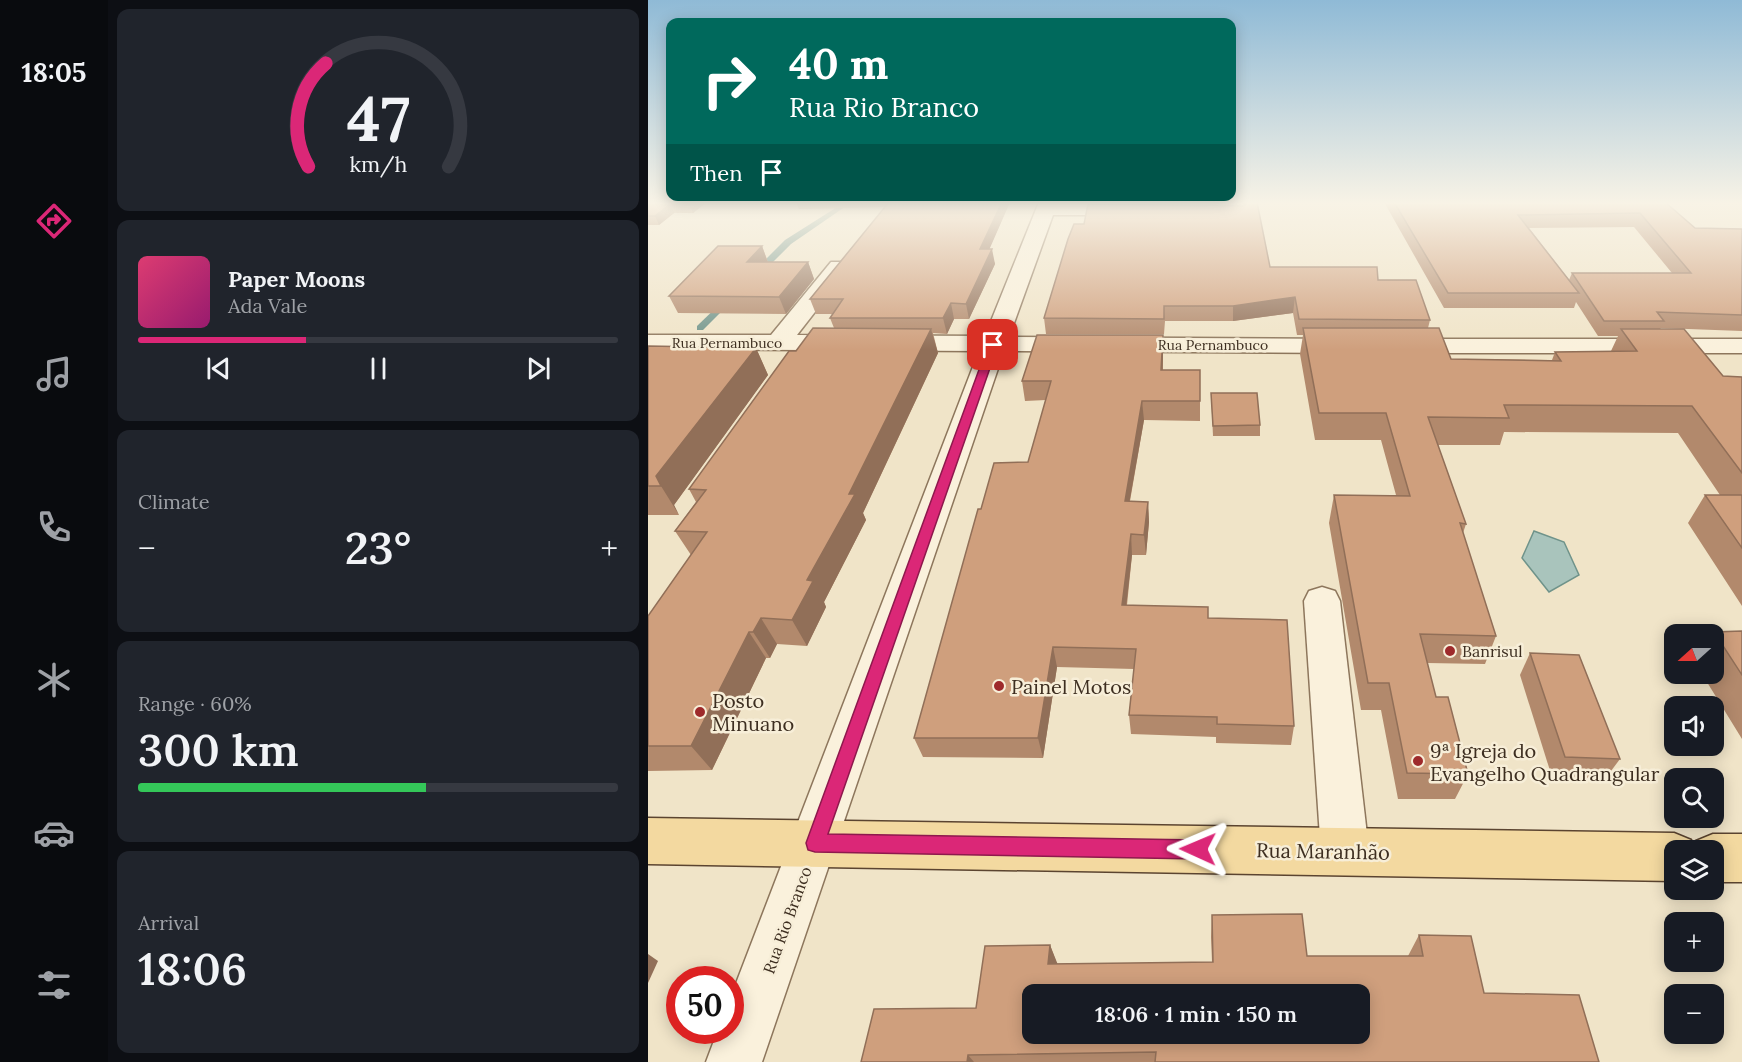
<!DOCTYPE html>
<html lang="en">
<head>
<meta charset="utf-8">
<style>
	body { margin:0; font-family:Lora,serif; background:#20242c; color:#f1f3f6; height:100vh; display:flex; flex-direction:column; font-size:22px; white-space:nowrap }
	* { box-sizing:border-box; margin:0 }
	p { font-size:20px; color:#9ea1a6 }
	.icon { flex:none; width:33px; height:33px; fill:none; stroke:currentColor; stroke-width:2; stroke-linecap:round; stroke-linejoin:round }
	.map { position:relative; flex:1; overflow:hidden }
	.details { display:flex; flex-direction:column; gap:9px; padding:9px; background:#0d0f14; width:540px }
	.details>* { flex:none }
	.guide { position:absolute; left:18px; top:18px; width:570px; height:183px; border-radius:12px; box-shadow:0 3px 15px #0003; background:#00695c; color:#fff; overflow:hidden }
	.needle { width:39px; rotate:249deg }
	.controls { position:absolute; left:1016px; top:624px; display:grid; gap:12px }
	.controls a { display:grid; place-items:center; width:60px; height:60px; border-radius:12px; background:#171b24; box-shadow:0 3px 15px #0003; font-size:30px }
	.speed { position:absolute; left:18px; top:966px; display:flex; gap:12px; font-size:30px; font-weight:700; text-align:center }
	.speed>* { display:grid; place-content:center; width:78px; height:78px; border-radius:50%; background:#171b24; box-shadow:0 3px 15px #0003; line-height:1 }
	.speed .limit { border:9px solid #d22; background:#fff; color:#111 }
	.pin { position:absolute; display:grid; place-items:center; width:51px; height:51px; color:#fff; margin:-26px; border-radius:12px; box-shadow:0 3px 9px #0006 }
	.me { position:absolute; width:66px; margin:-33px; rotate:271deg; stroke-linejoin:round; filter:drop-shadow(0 0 4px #0008) }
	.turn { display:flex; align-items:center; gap:21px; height:126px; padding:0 24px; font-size:27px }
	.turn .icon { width:78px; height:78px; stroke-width:2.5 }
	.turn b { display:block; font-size:42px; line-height:51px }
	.then { display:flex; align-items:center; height:57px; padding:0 24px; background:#0003; gap:12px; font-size:22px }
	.big { font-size:45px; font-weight:600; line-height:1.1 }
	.details .tile { flex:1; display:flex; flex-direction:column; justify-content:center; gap:9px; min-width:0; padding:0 21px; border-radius:12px; background:#20242c }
	.details .dial { align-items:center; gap:0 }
	.dial svg { height:156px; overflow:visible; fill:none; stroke:#363941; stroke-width:7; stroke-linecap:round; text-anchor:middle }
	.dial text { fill:#f1f3f6; stroke:none }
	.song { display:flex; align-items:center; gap:18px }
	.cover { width:72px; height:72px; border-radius:9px; background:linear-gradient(135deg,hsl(340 70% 55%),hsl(320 70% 35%)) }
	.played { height:6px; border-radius:3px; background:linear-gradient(90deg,#db2777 35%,#363941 35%) }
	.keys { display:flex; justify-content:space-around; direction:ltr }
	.heat { display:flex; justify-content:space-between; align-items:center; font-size:33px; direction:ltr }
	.charge { height:9px; border-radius:4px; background:linear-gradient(90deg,#34c759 60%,#363941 0) }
	.trip { position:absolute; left:374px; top:984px; width:348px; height:60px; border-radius:12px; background:#171b24; box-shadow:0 3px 15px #0003; font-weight:600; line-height:60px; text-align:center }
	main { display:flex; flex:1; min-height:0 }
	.menu { display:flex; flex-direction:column; width:108px; justify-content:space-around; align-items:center; background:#090b0e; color:#9ea1a6 }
	.menu .icon { width:42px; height:42px }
	.menu .on { color:#db2777 }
	.menu b { font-size:27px; color:#f1f3f6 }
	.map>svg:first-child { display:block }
	.water { fill:#a9c4bc; stroke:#6f938a; stroke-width:1.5 }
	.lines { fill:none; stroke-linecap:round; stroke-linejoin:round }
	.stream { fill:#6f938a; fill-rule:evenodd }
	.minor-casing { stroke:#8d765c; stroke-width:3 }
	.major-casing { stroke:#5b4430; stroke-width:3 }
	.minor { fill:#faf1dc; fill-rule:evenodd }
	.major { fill:#f3d9a0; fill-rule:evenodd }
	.wall { fill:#b2896c; fill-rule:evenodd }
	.shaded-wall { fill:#916f58 }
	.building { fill:#cf9f7d; stroke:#916f58; stroke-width:1.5; fill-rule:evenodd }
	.route { fill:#db2777; stroke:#8e194d; stroke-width:1.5 }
	.poi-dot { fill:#9e2a2b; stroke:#f7eed8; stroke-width:2 }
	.labels { text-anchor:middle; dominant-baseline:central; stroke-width:5; stroke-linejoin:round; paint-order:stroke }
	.far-street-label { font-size:14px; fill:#3d2e20; stroke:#f7eed8 }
	.poi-label { font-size:16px; fill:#3d2e20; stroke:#f7eed8; text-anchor:start }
	.street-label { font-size:16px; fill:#3d2e20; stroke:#f7eed8 }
	.near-poi-label { font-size:20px; fill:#3d2e20; stroke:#f7eed8; text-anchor:start }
	.near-street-label { font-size:20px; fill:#3d2e20; stroke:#f7eed8 }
</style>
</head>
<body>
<main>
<nav class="menu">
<b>18:05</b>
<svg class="icon on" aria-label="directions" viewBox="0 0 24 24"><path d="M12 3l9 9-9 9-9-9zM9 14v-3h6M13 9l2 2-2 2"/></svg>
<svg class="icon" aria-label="music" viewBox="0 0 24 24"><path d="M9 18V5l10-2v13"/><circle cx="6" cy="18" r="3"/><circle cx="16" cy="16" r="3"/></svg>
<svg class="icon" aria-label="phone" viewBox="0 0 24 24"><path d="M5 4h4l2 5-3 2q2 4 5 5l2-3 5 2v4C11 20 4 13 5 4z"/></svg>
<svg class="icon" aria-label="climate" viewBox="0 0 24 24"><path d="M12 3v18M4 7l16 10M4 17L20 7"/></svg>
<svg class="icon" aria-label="car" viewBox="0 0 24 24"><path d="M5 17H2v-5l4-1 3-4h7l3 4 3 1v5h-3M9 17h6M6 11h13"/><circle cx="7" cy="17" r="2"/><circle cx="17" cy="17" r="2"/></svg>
<svg class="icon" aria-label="filters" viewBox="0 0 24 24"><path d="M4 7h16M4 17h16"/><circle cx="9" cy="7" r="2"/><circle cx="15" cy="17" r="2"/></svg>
</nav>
<section class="details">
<div class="tile dial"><svg viewBox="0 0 100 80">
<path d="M14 69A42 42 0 1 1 86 69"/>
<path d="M14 69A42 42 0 0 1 23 16" stroke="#db2777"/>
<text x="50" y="56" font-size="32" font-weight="700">47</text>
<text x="50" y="72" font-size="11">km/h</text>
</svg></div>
<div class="tile">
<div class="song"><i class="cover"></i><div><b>Paper Moons</b><p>Ada Vale</p></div></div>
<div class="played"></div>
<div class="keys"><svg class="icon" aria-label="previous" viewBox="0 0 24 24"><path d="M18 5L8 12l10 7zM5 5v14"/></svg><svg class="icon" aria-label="pause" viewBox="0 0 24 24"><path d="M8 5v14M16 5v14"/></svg><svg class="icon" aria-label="next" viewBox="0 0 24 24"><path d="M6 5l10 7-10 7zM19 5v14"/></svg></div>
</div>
<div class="tile"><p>Climate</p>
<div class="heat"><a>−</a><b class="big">23°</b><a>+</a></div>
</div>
<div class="tile"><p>Range · 60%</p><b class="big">300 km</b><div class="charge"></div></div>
<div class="tile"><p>Arrival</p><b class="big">18:06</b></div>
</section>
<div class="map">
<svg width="1094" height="1062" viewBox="0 0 1094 1062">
	<rect width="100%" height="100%" fill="#f0e4c8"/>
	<polygon class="water" points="886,531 916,542 931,575 901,592 874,558"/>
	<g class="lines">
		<g class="stream">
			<polygon points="197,202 204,202 143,244 113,274 107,274 107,270 137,240"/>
			<polygon points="75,301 82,303 55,330 49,330 49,326"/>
		</g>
		<g class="minor-casing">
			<g id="minor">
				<polygon points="391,202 484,203 493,209 484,215 405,215 361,337 699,339 708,341 711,346 708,351 699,353 356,351 114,1062 58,1062 70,1030 82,1030 82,999 331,351 0,349 0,335 123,335 183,262 199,262 202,267 149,335 337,336"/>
				<polygon points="754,339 1094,339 1094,353 754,353 745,351 742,346 745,341"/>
				<polygon points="674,587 687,591 692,601 721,852 714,869 697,875 680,869 673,852 656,601 661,591"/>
			</g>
		</g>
		<g class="major-casing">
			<polygon id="major" points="0,818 1026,833 1043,840 1046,847 1048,841 1065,834 1094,834 1094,882 1065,882 1065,850 1026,850 1026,881 0,864"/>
		</g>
		<use href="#minor" class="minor"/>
		<use href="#major" class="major"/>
	</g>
	<g class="wall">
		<polygon points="0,202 59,202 45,213 26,213 11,225 0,225"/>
		<polygon points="148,202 362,202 341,249 347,264 321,319 306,319 299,334 285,333 290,353 215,513 218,520 176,602 178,607 159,646 129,644 122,658 118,658 64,770 0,771 0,616 43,555 27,531 48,502 41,489 148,351 186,328 182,318 184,314 168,314 162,299 237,207 151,209"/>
		<path d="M528,202H609L622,267L730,280L782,320L780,328L803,359L904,360L907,352L963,351L970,336H950L928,302L926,308H796L736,202H1017L1047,228L1094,229V331L1013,328L1012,329L1075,376L1094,377V606L1040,523L1057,495H1072L1030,433L856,432L852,445H790L818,524L815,533L848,636L837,664L779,663L788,697L820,774L807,799H750L733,710H713L681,523L686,495H748L733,440H667L652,354L655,335H649L645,313L585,321H517L516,334H398L396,318L596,205L594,203ZM986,227L1024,273H924L921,280L881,228Z"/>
		<polygon points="114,246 120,262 160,262 166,279 138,314 30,313 21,296"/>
		<polygon points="0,346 108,348 120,375 26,505 31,515 0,515"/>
		<polygon points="515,354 515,370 552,370 552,421 496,420 482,501 500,502 501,522 498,555 484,555 479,605 560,618 646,726 643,745 568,743 568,737 483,734 481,715 486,669 409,667 395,758 275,757 266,738 333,509 380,462 398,400 377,401 374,381"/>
		<polygon points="563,393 612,425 612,436 565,436"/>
		<polygon points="1094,631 1094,739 1054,674 1065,674 1065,634 1064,634 1066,632"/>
		<polygon points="882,653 972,759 957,779 904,777 872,675"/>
		<polygon points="564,915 659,956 760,956 771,935 836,993 951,1062 213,1062 328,1008 402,945 409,964 564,962 563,937"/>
	</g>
	<g class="shaded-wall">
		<polygon points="44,202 59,202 45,213 41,204"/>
		<polygon points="354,202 362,202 335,264 332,249"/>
		<polygon points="22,204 26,213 11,225 7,216"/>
		<polygon points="114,246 120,263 99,262"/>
		<polygon points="344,249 347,264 321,319 318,304"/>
		<polygon points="160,262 166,279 138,314 131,297"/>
		<polygon points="647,297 645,313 585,321 585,306"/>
		<polygon points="303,303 306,319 299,334 295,318"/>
		<polygon points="283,329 290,353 215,513 218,520 176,602 178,607 159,646 144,620 159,580 201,494"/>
		<polygon points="515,335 515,354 514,389 513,370"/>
		<polygon points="108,348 120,375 26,505 31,515 13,486 8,476"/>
		<polygon points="494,401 496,420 478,521 477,501"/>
		<polygon points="500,502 501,522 498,555 496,535"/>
		<polygon points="483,534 484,555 476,625 474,605"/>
		<polygon points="113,618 129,644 122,658 105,632"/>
		<polygon points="101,632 118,658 64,770 43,746"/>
		<polygon points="405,647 409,667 395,758 390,738"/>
		<polygon points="402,945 410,965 400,964"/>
		<polygon points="0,954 10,961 0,983"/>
		<polygon points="320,1055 326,1062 319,1062"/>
	</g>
	<g class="building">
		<polygon points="0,202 44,202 41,204 22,204 7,216 0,216"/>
		<polygon points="241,202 354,202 332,249 344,249 318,304 303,303 295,318 182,318 195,299 162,299"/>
		<polygon points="600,202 609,202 622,267 729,267 730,280 768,280 782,320 651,319 647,297 585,306 516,306 516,319 396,318 420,239 426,224 436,224 440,204 595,206"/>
		<polygon points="746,202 1017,202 1047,228 1094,229 1094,315 1009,312 1016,321 956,321 924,273 1043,273 992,213 870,215 931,293 800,293"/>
		<polygon points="70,246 114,246 99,262 160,262 131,297 21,296"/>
		<polygon points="165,328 283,329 201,494 207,494 159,580 165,581 144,620 113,618 105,632 101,632 43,746 0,746 0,616 59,532 27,531 58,490 41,489 141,351 148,351"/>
		<polygon points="655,328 791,328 803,359 913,361 907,352 989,351 973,329 1036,329 1075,376 1094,377 1094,473 1044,406 856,405 861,418 780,417 818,524 812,523 848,636 772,634 788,697 800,697 820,774 759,773 741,683 720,683 686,495 762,496 738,413 671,413"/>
		<polygon points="389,335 515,335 513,370 552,370 552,401 494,401 477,501 500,502 496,535 483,534 474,605 560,607 560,618 639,620 646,726 569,724 569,717 481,715 488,649 405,647 390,738 266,738 330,509 333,509 346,463 380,462 403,381 374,381"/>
		<polygon points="0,346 108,348 8,476 13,486 0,486"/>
		<polygon points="563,393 609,393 612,425 565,426"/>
		<polygon points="1057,495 1094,495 1094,548"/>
		<polygon points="1094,631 1094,675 1066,632"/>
		<polygon points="882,653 931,655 972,759 917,757"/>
		<path d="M654,914L659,956H775L771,935L823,936L836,993L931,995L951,1062H507L508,1052L320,1055L319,1062H213L226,1009L328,1008L337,946L402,945L400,964L565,962L564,915ZM384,994H711V1034H384Z"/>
	</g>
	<linearGradient id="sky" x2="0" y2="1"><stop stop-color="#8fbad6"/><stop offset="0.58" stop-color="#f8f3e6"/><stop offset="1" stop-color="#f8f3e6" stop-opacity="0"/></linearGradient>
	<rect width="1094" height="350" fill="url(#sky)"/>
	<polygon class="route" points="345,342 350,345 180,834 550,840 557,843 560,849 557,856 550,859 167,852 160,850 158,843 340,345"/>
	<g class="poi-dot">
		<circle cx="802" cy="651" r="6"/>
		<circle cx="351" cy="686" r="6"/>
		<circle cx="52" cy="712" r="6"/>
		<circle cx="770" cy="761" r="6"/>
	</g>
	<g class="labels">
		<g class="far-street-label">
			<text x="79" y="343">Rua Pernambuco</text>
			<text x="565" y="345">Rua Pernambuco</text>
		</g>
		<g class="poi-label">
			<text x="814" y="651">Banrisul</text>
		</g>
		<g class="street-label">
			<text transform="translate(139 920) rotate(-70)">Rua Rio Branco</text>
		</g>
		<g class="near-poi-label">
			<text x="363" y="686">Painel Motos</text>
			<text x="64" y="700">Posto<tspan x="64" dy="23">Minuano</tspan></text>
			<text x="782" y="750">9ª Igreja do<tspan x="782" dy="23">Evangelho Quadrangular</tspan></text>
		</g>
		<g class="near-street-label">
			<text transform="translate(675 851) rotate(1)">Rua Maranhão</text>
		</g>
	</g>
</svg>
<div class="controls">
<a><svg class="needle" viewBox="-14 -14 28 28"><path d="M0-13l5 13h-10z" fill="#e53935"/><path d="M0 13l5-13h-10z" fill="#9ea1a6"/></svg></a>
<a><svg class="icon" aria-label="sound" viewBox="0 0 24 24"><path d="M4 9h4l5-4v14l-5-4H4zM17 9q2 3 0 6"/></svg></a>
<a><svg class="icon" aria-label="search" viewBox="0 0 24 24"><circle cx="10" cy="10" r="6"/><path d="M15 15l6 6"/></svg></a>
<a><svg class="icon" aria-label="layers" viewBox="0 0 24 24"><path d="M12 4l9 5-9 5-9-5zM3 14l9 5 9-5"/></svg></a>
<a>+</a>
<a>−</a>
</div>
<div class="speed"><div class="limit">50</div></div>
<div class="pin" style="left:345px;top:345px;background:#d93025"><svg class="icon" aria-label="arrive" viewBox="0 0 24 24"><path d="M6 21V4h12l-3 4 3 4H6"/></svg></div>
<svg class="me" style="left:550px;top:849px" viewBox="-20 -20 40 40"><path d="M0-17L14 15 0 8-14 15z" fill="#db2777" stroke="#fff" stroke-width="4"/></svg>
<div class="trip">18:06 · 1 min · 150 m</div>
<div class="guide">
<div class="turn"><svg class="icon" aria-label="right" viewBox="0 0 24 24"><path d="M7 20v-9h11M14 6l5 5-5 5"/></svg><div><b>40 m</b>Rua Rio Branco</div></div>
<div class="then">Then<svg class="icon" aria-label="arrive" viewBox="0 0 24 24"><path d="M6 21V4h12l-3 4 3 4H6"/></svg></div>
</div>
</div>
</main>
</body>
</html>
